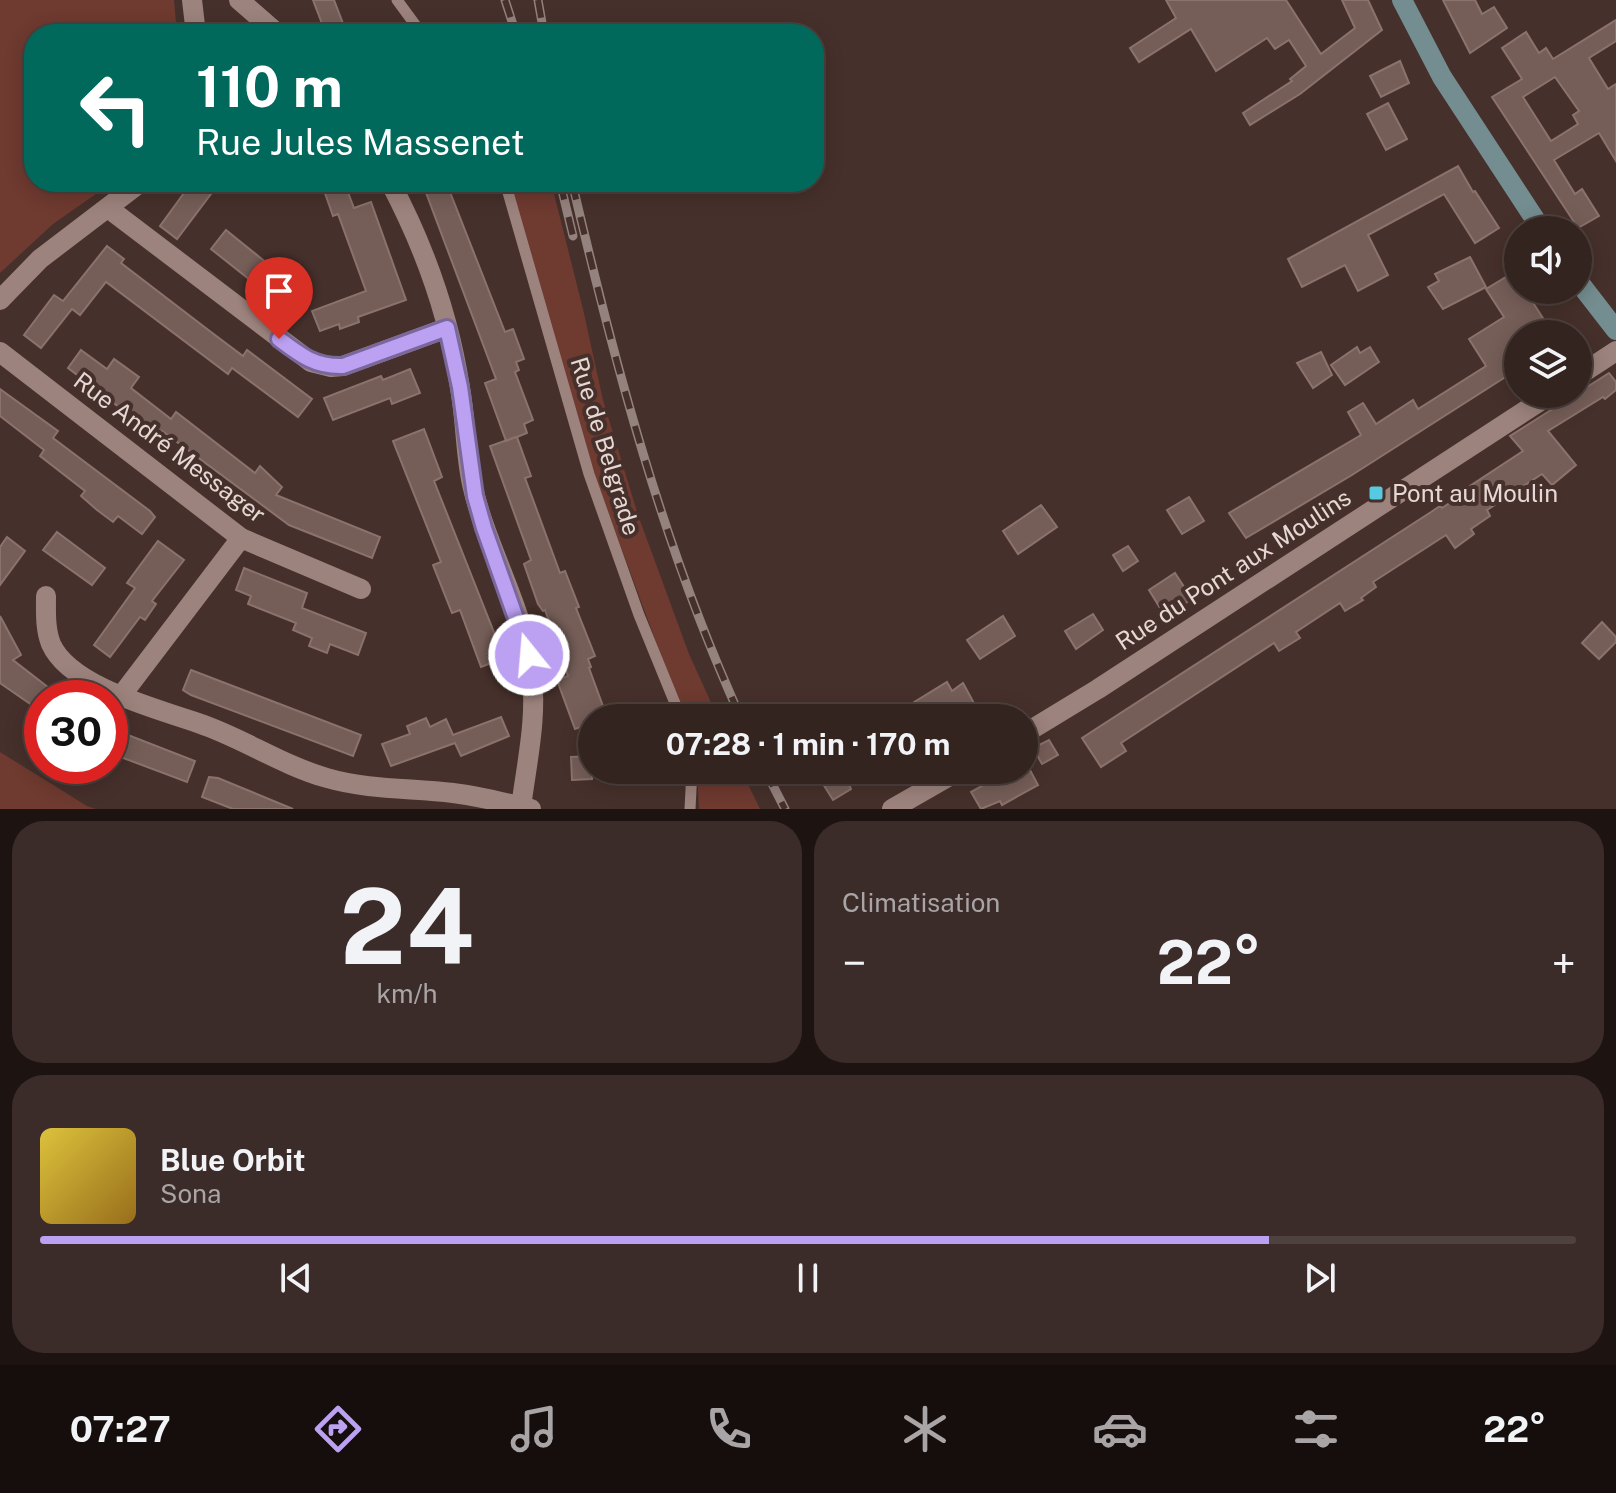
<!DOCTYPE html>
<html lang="fr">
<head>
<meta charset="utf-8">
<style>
	body { margin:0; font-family:"Public Sans",sans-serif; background:#3c2c29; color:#f1f3f6; height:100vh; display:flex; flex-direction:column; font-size:30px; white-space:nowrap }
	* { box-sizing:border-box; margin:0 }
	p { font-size:26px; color:#a9a4a5 }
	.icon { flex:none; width:44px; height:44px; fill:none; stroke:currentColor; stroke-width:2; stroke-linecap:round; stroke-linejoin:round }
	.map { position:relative; height:809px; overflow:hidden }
	.sheet { display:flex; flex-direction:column; gap:12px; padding:12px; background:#1d1412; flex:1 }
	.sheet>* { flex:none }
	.banner { position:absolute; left:24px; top:24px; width:800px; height:168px; border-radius:32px; box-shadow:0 4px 20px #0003,0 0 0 2px #4e413e; background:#00695c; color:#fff; overflow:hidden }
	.controls { position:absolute; left:1504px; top:216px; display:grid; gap:16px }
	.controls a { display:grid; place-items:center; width:88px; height:88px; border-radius:50%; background:#342420; box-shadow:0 4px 20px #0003,0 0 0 2px #4e413e; font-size:40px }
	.speed { position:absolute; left:24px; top:680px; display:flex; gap:16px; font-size:40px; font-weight:700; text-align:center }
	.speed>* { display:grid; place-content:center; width:104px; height:104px; border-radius:50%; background:#342420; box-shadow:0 4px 20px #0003,0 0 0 2px #4e413e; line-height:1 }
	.speed .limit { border:12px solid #d22; background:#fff; color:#111 }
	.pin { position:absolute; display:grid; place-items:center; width:68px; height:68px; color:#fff; margin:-82px -34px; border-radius:50% 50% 50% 0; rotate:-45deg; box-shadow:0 0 8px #0007 }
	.pin .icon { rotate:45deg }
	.me { position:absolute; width:88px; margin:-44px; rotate:343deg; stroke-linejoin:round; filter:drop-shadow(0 0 6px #0008) }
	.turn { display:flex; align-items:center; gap:28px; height:168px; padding:0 40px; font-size:36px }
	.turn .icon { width:104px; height:104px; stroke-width:2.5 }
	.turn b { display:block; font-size:56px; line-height:68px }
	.big { font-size:60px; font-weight:700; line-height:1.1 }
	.sheet .card { flex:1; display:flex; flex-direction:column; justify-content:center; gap:12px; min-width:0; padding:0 28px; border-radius:32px; background:#3c2c29 }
	.sheet .dial { align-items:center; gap:0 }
	.dial b { font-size:104px; line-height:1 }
	.song { display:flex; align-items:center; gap:24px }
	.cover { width:96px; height:96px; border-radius:12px; background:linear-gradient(135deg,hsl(50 70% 55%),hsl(40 70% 35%)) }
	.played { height:8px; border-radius:4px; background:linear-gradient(90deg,#bca0f2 80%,#4e413e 80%) }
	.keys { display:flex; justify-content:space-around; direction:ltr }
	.heat { display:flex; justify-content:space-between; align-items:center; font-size:44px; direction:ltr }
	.sheet .tiles { flex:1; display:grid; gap:12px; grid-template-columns:1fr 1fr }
	.card:last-child { grid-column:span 2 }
	.trip { position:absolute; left:578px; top:704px; width:460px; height:80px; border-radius:40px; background:#342420; box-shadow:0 4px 20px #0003,0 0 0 2px #4e413e; font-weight:700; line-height:80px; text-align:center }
	.tabs { display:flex; height:128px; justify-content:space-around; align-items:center; background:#150e0d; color:#a9a4a5 }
	.tabs .icon { width:56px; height:56px }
	.tabs .on { color:#bca0f2 }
	.tabs b { font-size:36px; color:#f1f3f6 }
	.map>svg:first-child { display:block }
	.green { fill:#6f3a30 }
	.building { fill:#765e58; stroke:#8b726c; stroke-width:2; fill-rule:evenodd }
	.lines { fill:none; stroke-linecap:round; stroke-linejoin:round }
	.service { stroke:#9d837d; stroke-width:11 }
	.minor { stroke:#9d837d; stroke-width:20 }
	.secondary { stroke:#748d90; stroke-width:20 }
	.rail-casing { stroke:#94827e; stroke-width:9 }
	.rail { stroke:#46302b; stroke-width:6; stroke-dasharray:18; stroke-linecap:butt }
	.route-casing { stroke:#7a689d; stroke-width:20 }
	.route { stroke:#bca0f2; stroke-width:14 }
	.poi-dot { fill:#55cae0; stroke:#46302b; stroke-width:3 }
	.labels { text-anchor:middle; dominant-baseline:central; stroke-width:8; stroke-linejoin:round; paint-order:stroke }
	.street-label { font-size:24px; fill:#e6d8d5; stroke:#46302b }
	.poi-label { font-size:24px; fill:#e6d8d5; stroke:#46302b; text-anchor:start }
</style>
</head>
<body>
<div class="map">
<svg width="1616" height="809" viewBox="0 0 1616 809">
	<rect width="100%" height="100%" fill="#46302b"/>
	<g class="green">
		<polygon points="0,0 174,0 177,34 34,34 34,182 113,182 53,224 0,273"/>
		<polygon points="509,182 551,182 583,309 603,400 638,515 689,654 718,718 684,718 596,479"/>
		<polygon points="0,752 87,806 96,809 0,809"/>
		<polygon points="697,770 741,770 760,809 699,809"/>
	</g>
	<g class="building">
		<polygon points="313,0 334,0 347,34 326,34"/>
		<polygon points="1166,0 1286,0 1321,54 1355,28 1342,0 1368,0 1382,30 1300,94 1250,125 1243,113 1292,81 1290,79 1306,66 1289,40 1275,49 1267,38 1216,71 1191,29 1139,62 1130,48 1176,18"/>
		<polygon points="1443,0 1475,0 1482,14 1494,7 1507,28 1470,53"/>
		<path d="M1616,20V41L1589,58L1608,89L1616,84V161L1599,133L1554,160L1575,194L1582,189L1599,216L1578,228L1492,97L1522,79L1502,48L1526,32L1539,53L1546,48L1553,59ZM1555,77L1579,111L1573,115L1578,124L1551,141L1523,97Z"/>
		<polygon points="1400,61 1409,83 1381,97 1370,76"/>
		<polygon points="1388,103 1407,139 1386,150 1367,114"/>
		<polygon points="1458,166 1473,192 1475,191 1499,228 1475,243 1444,194 1368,235 1388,275 1358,291 1345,265 1302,287 1288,259"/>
		<polygon points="192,182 220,182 177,239 160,226"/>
		<polygon points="321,182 344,182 354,208 371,202 406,300 358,317 359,322 340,329 339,324 320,331 312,311 366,291 338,214 333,216"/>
		<polygon points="422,182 446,182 505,332 513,329 524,359 516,362 519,370 515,372 533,420 524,424 527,433 517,437 531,476 525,478 560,573 565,571 579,607 576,608 595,656 588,659 591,667 589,668 607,717 592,718 592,723 575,729 557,680 568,676 545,610 543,611 538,604 524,564 531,560 490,446 516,437 506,441 485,383 496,379"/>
		<polygon points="226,230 294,285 294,291 285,303 279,303 211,249"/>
		<polygon points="107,246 124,259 121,263 211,332 243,356 247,350 312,399 298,417 232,368 228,374 106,282 80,315 72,309 41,348 24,335 54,295 63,301"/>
		<polygon points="1470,257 1486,287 1443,309 1428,287 1439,281 1435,274"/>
		<polygon points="1514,272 1518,278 1518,290 1525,290 1553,334 1518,334 1518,369 1352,475 1246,538 1229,513 1361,435 1348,412 1363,403 1376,424 1413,400 1418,409 1486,366 1469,339 1504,317 1486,289"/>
		<polygon points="1357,347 1360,353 1370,347 1379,362 1345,385 1331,365"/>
		<polygon points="81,350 107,369 114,359 139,377 131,388 171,419 176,412 255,473 260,466 282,487 276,495 380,537 372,558 289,525 162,431 158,437 68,368"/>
		<polygon points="1321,352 1332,375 1313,388 1297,363"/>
		<polygon points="410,369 420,393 392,404 390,398 333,420 324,398 381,376 383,380"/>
		<polygon points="1609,373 1616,382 1616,390 1605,399 1603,397 1548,431 1576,465 1552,485 1542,474 1487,510 1490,516 1471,529 1474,534 1455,548 1446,535 1373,582 1376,587 1361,598 1363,600 1345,611 1340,603 1296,632 1300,638 1279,651 1274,643 1121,743 1126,751 1101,767 1082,738 1431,512 1440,506 1442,508 1472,488 1470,486 1523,451 1510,436"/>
		<polygon points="0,389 58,431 53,438 150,511 155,517 142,534 118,516 113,522 97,510 81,496 85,491 40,456 44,450 0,416"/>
		<polygon points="424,429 442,477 434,481 501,650 502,659 481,667 460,610 452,613 433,565 441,562 393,441"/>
		<polygon points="1189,497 1204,521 1182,534 1167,510"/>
		<polygon points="1041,505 1057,527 1018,554 1003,531"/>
		<polygon points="57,532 105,568 92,585 43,550"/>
		<polygon points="7,537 25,551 0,585 0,547"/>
		<polygon points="158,541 184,560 152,601 156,604 145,620 140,617 110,657 94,645 135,588 127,583"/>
		<polygon points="1128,546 1138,561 1123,571 1113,555"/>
		<polygon points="244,568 307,593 302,608 366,633 358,655 330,644 327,653 309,646 312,638 293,630 296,623 248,604 251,596 236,590"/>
		<polygon points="1175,573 1192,599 1165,616 1149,590"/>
		<polygon points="1093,614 1103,630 1076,649 1065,631"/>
		<polygon points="0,616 21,655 13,660 62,698 42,698 42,712 0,683"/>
		<polygon points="1003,616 1015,636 980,659 967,640"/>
		<polygon points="1602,622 1616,637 1616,642 1599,659 1582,643"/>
		<polygon points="191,670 361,735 353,756 191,695 183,690"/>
		<polygon points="947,682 952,691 963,683 982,718 921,718 911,704"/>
		<polygon points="501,717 509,736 461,756 455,743 391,766 382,744 410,734 407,726 426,718 430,727 446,719 453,735"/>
		<polygon points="110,728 195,761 187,782 110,753"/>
		<polygon points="1049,740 1058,755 1042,764 1033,748"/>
		<polygon points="592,756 592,779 572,780 571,757"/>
		<polygon points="828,770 872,770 849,784 851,789 833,800 818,776"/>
		<polygon points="991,770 1030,770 1038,785 1002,805 1000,801 981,809 971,792 982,786 977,778"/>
		<polygon points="209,777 218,778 293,809 233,809 202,797"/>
	</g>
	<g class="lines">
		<g class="service">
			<polyline points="397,0 422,34"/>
			<polyline points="505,182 589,474 639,615 681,718"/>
			<polyline points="690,809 692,770"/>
		</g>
		<g class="minor">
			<polyline points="192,0 196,34"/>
			<polyline points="239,0 278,34"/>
			<path d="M390,182C424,246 449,316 460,388C466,420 465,452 472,484C486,547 522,605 531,668C538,715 527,761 521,807"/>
			<polyline points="108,208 311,362 331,367 343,366 447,328"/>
			<polyline points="0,300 40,259 141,182"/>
			<polyline points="0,352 241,538 361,589"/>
			<polyline points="1578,376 1616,351"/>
			<path d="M46,596C46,612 45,629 51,644C70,687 158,709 198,723C243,738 281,765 327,778C368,790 411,788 453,793C479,796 505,803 531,809"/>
			<polyline points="121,696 241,538"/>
			<polyline points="1024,734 1098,689 1551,394"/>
			<polyline points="892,809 960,770"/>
		</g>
		<g class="secondary">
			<polyline points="1402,0 1442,77 1542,230"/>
			<polyline points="1578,281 1616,330"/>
		</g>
		<g class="rail-casing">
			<g id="rail">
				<polyline points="505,0 516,34"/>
				<polyline points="538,0 544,34"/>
				<polyline points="560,182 573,236"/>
				<path d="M572,182C615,365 663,547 741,718"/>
				<polyline points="765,770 785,809"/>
			</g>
		</g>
		<use href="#rail" class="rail"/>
	</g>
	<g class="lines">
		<g class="route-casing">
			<path id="route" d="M279,339C300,355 315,367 343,366L447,328L460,387L475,496L484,528L529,655"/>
		</g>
		<use href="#route" class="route"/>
	</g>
	<rect class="poi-dot" x="1368" y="485" width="16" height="16" rx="4"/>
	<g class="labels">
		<g class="street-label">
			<text transform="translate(606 446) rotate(73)">Rue de Belgrade</text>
			<text transform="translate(170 447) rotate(37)">Rue André Messager</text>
			<text transform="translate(1233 569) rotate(-33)">Rue du Pont aux Moulins</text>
		</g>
		<g class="poi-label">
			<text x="1392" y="493">Pont au Moulin</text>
		</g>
	</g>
</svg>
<div class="controls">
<a><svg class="icon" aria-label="sound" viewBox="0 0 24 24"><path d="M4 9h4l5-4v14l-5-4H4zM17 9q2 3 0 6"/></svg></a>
<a><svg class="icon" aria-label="layers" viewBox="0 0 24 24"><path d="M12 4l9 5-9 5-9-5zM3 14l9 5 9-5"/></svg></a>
</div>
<div class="speed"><div class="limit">30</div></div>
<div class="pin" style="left:279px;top:339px;background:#d93025"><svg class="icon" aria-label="arrive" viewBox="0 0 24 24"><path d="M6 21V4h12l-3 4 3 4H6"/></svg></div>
<svg class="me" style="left:529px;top:655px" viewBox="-20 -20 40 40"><circle r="17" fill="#bca0f2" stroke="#fff" stroke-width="3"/><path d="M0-11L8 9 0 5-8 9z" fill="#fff"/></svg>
<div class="trip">07:28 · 1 min · 170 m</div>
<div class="banner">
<div class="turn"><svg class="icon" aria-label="left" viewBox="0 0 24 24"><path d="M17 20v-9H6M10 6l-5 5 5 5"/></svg><div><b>110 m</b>Rue Jules Massenet</div></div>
</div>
</div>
<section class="sheet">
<div class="tiles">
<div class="card dial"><b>24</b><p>km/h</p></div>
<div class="card"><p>Climatisation</p>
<div class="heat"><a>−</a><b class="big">22°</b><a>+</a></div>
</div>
<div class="card">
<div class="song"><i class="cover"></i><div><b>Blue Orbit</b><p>Sona</p></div></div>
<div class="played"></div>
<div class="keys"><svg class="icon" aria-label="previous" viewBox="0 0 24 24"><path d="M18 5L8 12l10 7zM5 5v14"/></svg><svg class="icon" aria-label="pause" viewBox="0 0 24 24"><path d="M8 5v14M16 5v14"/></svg><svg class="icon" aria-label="next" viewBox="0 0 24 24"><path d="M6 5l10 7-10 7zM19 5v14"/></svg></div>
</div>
</div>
</section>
<nav class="tabs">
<b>07:27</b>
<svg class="icon on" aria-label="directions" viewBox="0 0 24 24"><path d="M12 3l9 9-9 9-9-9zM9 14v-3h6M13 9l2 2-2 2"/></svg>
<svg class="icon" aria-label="music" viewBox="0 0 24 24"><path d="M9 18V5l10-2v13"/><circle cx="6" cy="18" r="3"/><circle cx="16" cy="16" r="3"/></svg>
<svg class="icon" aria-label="phone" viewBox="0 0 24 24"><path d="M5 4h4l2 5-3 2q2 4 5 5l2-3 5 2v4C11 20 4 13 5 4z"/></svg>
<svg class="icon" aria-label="climate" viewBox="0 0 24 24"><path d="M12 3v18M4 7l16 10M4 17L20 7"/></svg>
<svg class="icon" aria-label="car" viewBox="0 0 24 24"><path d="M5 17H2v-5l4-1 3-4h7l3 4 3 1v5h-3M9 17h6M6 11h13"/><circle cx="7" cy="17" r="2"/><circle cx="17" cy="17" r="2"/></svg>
<svg class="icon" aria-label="filters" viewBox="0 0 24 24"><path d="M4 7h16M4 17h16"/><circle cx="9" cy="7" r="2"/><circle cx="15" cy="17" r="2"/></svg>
<b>22°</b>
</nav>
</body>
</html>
